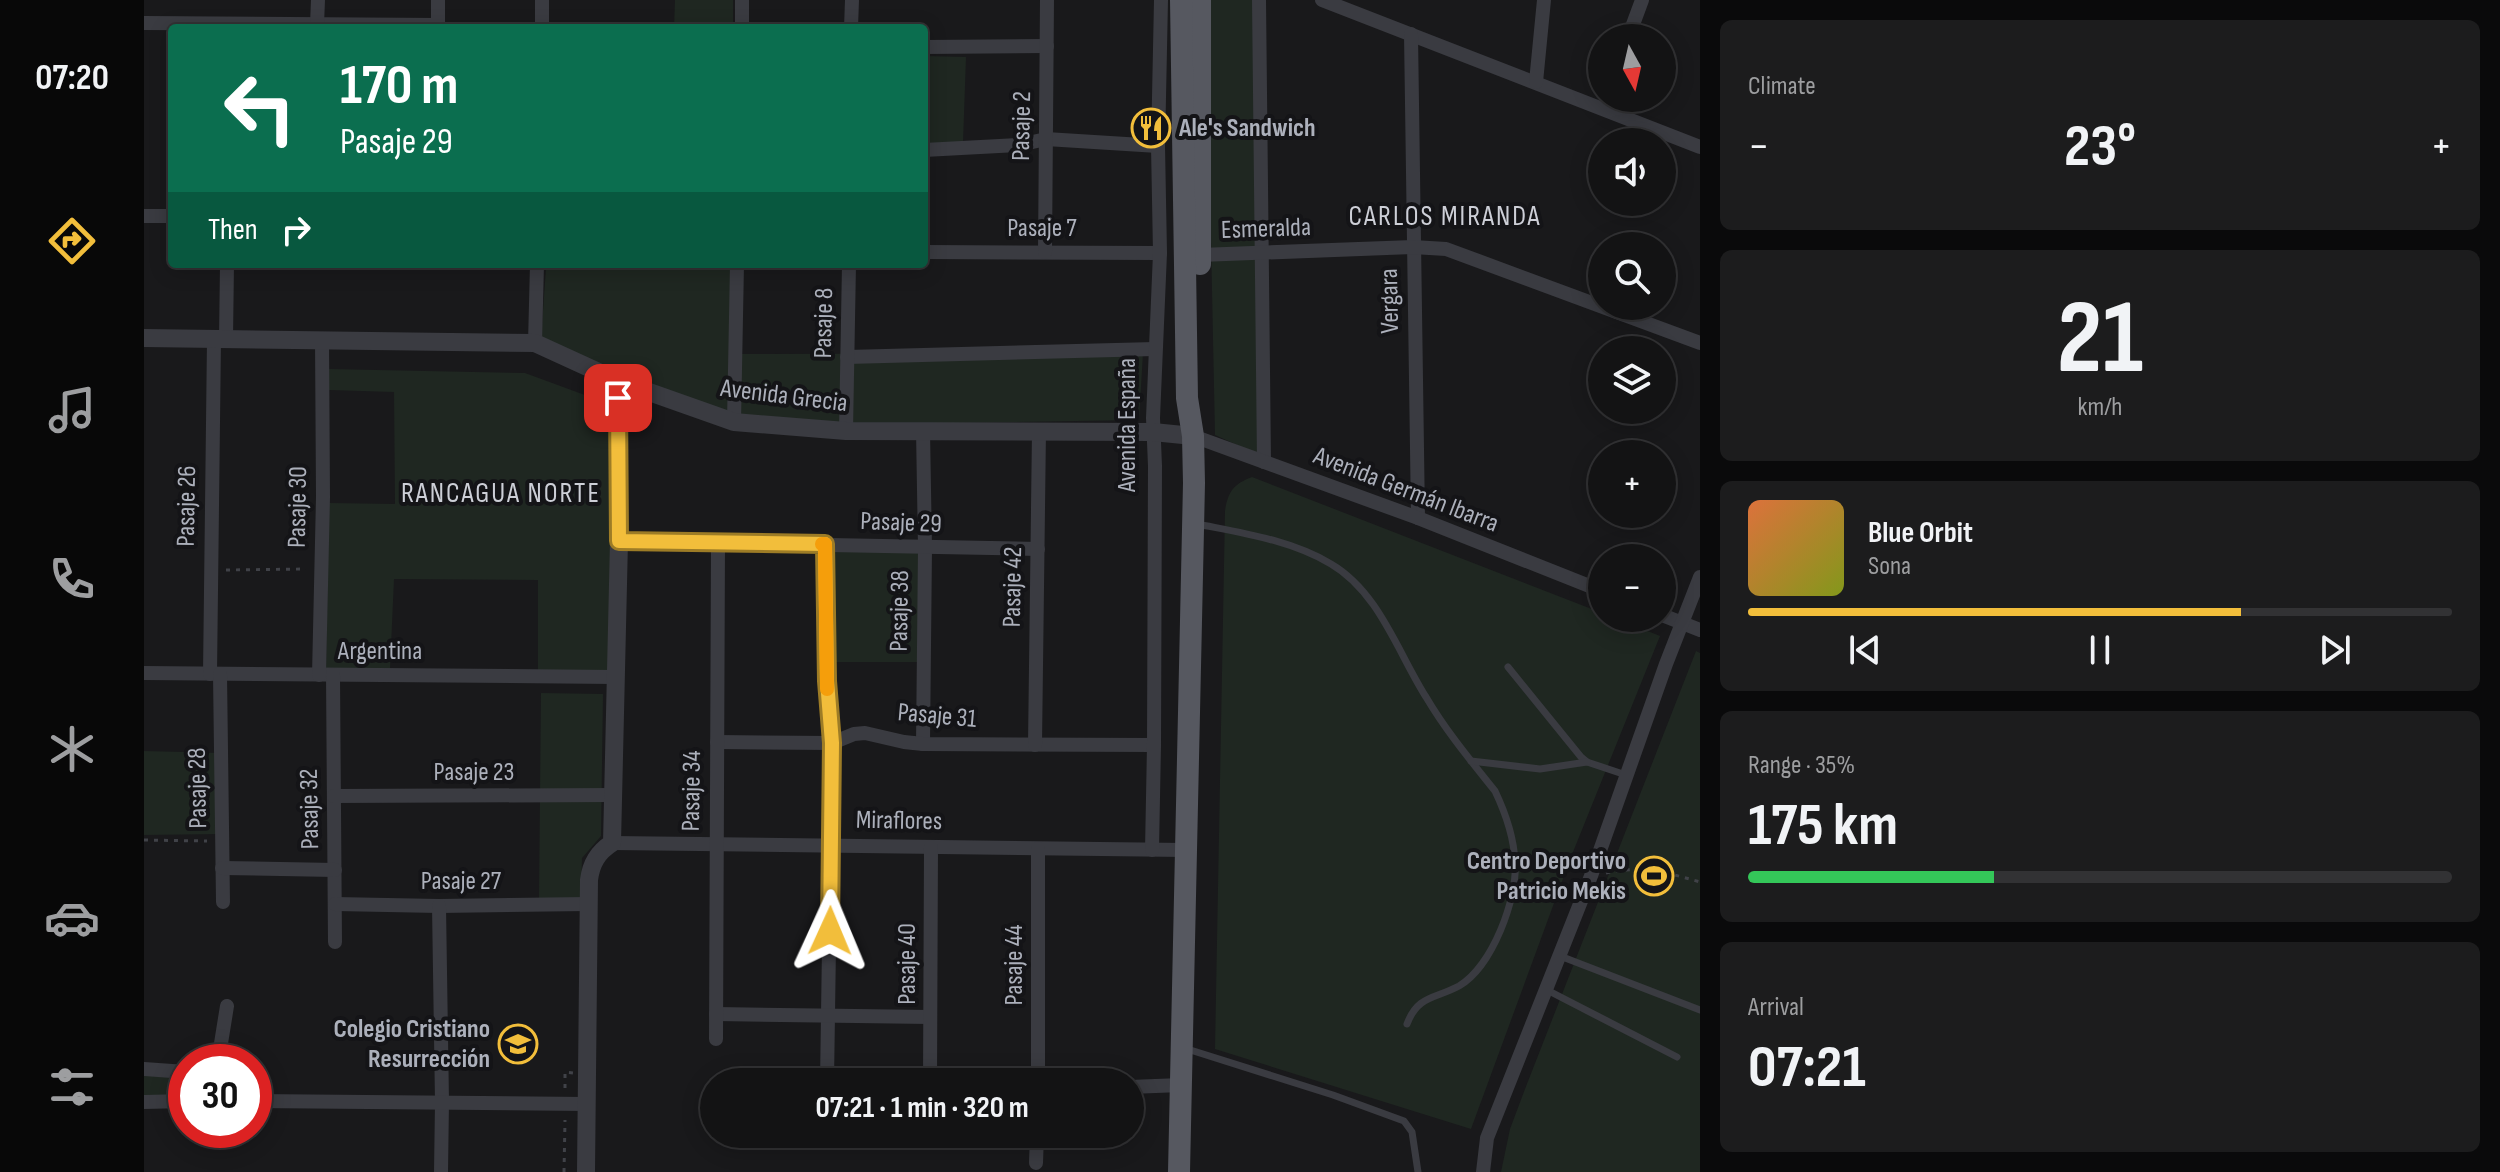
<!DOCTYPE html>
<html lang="en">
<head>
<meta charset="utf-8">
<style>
	body { margin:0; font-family:"Sofia Sans Condensed",sans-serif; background:#1c1c1d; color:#f1f3f6; height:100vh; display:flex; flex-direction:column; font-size:30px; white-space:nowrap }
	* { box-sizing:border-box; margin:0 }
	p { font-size:26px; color:#9d9ea0 }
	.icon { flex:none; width:44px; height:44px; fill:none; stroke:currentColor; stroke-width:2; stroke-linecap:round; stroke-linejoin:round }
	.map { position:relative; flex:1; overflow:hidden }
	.details { display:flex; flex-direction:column; gap:20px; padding:20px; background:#0a0a0b; width:800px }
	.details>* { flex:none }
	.banner { position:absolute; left:24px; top:24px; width:760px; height:244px; border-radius:8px; box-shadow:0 4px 20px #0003,0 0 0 2px #323234; background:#0b6e4f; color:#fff; overflow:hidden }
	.needle { width:52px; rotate:172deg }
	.tools { position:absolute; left:1444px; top:24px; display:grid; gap:16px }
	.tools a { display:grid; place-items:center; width:88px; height:88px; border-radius:50%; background:#131314; box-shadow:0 4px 20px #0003,0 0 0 2px #323234; font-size:40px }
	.speed { position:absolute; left:24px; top:1044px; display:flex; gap:16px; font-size:40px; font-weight:700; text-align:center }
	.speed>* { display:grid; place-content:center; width:104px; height:104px; border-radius:50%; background:#131314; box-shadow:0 4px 20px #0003,0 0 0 2px #323234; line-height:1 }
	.speed .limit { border:12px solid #d22; background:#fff; color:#111 }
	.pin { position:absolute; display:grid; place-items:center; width:68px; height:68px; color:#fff; margin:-34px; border-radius:16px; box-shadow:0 4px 12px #0006 }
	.me { position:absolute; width:88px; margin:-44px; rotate:1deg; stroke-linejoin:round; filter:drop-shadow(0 0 6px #0008) }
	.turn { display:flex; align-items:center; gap:28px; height:168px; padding:0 40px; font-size:36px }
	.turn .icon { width:104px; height:104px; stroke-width:2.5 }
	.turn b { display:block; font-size:56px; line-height:68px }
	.then { display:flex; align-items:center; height:76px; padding:0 40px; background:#0003; gap:16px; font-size:30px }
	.big { font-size:60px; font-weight:700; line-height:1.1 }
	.details .card { flex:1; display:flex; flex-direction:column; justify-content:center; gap:12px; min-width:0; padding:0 28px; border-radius:12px; background:#1c1c1d }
	.details .dial { align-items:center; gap:0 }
	.dial b { font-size:104px; line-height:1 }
	.song { display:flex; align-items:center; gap:24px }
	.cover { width:96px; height:96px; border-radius:12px; background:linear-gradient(135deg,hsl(20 70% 55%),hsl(70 70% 35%)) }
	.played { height:8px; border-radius:4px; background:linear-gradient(90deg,#f2be3b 70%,#323234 70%) }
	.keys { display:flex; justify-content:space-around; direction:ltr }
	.heat { display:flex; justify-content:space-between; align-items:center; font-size:44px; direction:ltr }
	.charge { height:12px; border-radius:6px; background:linear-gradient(90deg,#34c759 35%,#323234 0) }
	.trip { position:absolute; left:556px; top:1068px; width:444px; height:80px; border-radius:40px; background:#131314; box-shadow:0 4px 20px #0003,0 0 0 2px #323234; font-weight:700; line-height:80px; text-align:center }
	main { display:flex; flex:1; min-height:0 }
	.tabs { display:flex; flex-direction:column; width:144px; justify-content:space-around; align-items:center; background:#080808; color:#9d9ea0 }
	.tabs .icon { width:56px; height:56px }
	.tabs .on { color:#f2be3b }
	.tabs b { font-size:36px; color:#f1f3f6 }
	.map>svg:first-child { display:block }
	.green { fill:#1f2721 }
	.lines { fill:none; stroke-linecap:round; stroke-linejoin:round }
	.path { stroke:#404248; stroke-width:3; stroke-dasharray:4 6; stroke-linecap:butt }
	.service { stroke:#3a3b41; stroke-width:7 }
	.minor { stroke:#3a3b41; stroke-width:14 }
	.tertiary { stroke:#3a3b41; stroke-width:18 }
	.primary { stroke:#565860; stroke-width:22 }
	.route-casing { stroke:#9d7c26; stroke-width:20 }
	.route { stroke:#f2be3b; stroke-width:14 }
	.slow { stroke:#f59e0b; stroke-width:14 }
	.labels { text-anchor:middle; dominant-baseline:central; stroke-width:8; stroke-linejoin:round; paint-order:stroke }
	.street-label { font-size:26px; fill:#acb0bb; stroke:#141417 }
	.poi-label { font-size:26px; font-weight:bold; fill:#acb0bb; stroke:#141417; text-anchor:end }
	.neighbourhood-label { font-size:28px; letter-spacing:2px; fill:#cdcfd7; stroke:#141417 }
</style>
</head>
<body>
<main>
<nav class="tabs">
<b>07:20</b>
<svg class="icon on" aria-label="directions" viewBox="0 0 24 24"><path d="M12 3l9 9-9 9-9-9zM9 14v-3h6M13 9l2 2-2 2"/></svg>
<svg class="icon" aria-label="music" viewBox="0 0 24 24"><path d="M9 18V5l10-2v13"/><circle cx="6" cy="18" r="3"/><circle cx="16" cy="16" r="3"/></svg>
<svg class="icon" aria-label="phone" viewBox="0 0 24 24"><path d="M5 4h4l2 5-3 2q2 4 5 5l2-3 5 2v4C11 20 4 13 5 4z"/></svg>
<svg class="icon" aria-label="climate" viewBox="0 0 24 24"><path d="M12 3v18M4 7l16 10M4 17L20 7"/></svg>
<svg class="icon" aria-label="car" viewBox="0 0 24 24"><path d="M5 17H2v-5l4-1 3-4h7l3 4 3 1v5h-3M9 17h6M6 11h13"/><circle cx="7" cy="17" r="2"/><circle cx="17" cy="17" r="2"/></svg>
<svg class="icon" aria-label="filters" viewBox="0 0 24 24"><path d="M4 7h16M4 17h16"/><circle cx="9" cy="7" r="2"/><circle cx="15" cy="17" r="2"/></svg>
</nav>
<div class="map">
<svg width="1556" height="1172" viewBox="0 0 1556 1172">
	<rect width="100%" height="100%" fill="#19191b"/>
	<g class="green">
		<polygon points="531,0 589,0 589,28 530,28"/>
		<polygon points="1062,0 1120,0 1124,459 1071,435"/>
		<polygon points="780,56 822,57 819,143 780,143"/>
		<polygon points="521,264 586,264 586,354 999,353 995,420 691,425 594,417 476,378 397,340 402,268 520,266"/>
		<polygon points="185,369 381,373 468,405 465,671 394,670 394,580 250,579 246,669 182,669 185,503 251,504 250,392 185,390"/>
		<path d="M1108,477L1458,613V618H1471L1516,636L1427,857L1327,1129L1071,1049L1081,511C1084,491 1090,484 1108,477Z"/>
		<polygon points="683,550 776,551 774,662 683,662"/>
		<polygon points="1552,651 1556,653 1556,1172 1357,1172 1366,1129 1381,1089"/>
		<polygon points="397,693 459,694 457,836 438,858 437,899 395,898"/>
		<polygon points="0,751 77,753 78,834 0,835"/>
		<polygon points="0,1070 42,1072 42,1101 0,1100"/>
	</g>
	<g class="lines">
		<g class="path">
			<polyline points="82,570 162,569"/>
			<polyline points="0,840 63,841"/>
			<path d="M1462,873C1498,865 1521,872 1556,882"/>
			<polyline points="421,1088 421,1072 429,1073"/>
			<polyline points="420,1172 421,1120"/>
		</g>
		<g class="service">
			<path d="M1053,524C1098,533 1147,540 1187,564C1235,592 1254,653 1282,697C1302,731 1327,761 1351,791C1361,812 1370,838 1371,862C1374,898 1348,967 1315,986C1291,999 1274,995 1263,1024"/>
			<polyline points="1364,667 1437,757 1443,762 1482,775"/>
			<polyline points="1327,761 1396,769 1443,762"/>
			<polyline points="1416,956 1556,1010"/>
			<polyline points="1403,990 1533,1057"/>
			<polyline points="1040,1048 1189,1095 1260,1121 1268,1132 1274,1172"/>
		</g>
		<g class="minor">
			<polyline points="1115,0 1120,462"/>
			<polyline points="1178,0 1556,147"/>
			<polyline points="0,23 294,25"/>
			<polyline points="173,25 174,0"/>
			<polyline points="294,28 294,0"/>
			<polyline points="398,28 398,0"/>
			<polyline points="598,28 598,0"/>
			<polyline points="707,28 708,0"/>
			<polyline points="1267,34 1274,518"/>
			<polyline points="1484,38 1498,0"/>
			<polyline points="780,47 903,46"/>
			<polyline points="1392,82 1400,0"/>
			<polyline points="780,150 875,145 902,139 1014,146"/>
			<polyline points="0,216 28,216"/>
			<polyline points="780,252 1016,253"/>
			<polyline points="901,252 903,0"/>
			<polyline points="1056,255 1269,247 1302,249 1556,343"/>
			<polyline points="82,339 83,264"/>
			<polyline points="391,343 393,264"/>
			<polyline points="703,357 1011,349"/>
			<polyline points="590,422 593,264"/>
			<polyline points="779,430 781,548 779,744"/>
			<polyline points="702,431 705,264"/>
			<polyline points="1049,436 1274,518 1458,591"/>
			<polyline points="475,541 894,549"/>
			<polyline points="681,544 683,681 688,743 683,1082"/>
			<polyline points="1518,615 1556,630"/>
			<polyline points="0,673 471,677"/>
			<polyline points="66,674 70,339"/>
			<polyline points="76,674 79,902"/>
			<polyline points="175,675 179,497 178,340"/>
			<polyline points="189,675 191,942"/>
			<polyline points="573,742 688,743 710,734 721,733 760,742 779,744 1010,745"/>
			<polyline points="891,745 895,430"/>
			<polyline points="190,796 469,795"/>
			<polyline points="468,843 1041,850"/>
			<polyline points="894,849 894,1082"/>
			<polyline points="1008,850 1010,745 1011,466 1009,418 1016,253 1014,146 1017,0"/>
			<polyline points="78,868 191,870"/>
			<polyline points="191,904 295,906 444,904"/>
			<polyline points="295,906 298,1102 297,1172"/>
			<polyline points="572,1014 786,1017"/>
			<polyline points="572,1039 574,543"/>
			<polyline points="74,1062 83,1006"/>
			<polyline points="0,1069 42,1072"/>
			<polyline points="786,1082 787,847"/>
			<polyline points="986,1087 1037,1085"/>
			<polyline points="110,1101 442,1104"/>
			<polyline points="0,1102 42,1101"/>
			<polyline points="892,1163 893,1134"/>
			<polyline points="1339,1172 1343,1138 1447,876 1522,664 1556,577"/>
		</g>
		<g class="tertiary">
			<polyline points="0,338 391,343 474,381 590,422 702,431 1009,432 1049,436"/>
			<path d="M442,1172L445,880C447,863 454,852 468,843L475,541L474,381"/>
		</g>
		<g class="primary">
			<polyline points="1056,0 1056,264"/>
			<polyline points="1035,1172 1050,483 1049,436 1043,398 1037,0"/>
		</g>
	</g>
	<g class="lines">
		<g class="route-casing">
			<polyline id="route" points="474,398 475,541 681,544 683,681 688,743 686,931"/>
		</g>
		<use href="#route" class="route"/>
		<polyline class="slow" points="678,544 681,544 683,689"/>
	</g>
	<defs>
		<g id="restaurant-ring" transform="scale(2)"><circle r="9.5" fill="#141417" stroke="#f2be3b" stroke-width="1.5"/><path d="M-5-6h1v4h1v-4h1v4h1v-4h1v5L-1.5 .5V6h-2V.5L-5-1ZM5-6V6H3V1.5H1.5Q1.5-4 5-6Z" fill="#f2be3b"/></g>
		<g id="stadium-ring" transform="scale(2)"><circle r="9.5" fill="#141417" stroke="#f2be3b" stroke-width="1.5"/><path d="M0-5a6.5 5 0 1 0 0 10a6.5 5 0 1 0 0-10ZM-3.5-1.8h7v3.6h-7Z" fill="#f2be3b"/></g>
		<g id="school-ring" transform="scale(2)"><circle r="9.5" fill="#141417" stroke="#f2be3b" stroke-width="1.5"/><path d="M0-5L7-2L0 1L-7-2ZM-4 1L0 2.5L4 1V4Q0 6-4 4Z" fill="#f2be3b"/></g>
	</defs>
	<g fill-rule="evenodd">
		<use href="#restaurant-ring" x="1007" y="128"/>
		<use href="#stadium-ring" x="1510" y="876"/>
		<use href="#school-ring" x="374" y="1044"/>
	</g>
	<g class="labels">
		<g class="street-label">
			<text transform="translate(878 126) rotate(-89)">Pasaje 2</text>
			<text x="898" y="228">Pasaje 7</text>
			<text transform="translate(1122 229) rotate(-2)">Esmeralda</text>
			<text transform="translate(1246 301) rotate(-91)">Vergara</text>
			<text transform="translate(680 323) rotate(-89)">Pasaje 8</text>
			<text transform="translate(640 396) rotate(7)">Avenida Grecia</text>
			<text transform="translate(983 425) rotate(-90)">Avenida España</text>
			<text transform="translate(1262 490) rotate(21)">Avenida Germán Ibarra</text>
			<text transform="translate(43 506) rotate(-89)">Pasaje 26</text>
			<text transform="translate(154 507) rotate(-89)">Pasaje 30</text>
			<text transform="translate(757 523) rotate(2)">Pasaje 29</text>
			<text transform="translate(869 587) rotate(-89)">Pasaje 42</text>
			<text transform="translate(756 611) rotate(-89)">Pasaje 38</text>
			<text x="236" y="651">Argentina</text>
			<text transform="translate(793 716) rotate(5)">Pasaje 31</text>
			<text x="330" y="772">Pasaje 23</text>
			<text transform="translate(54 788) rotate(-91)">Pasaje 28</text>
			<text transform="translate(548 791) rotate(-89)">Pasaje 34</text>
			<text transform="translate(166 809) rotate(-91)">Pasaje 32</text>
			<text transform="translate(755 821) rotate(1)">Miraflores</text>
			<text x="317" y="881">Pasaje 27</text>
			<text transform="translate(763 964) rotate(-90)">Pasaje 40</text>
			<text transform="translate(870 965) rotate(-90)">Pasaje 44</text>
		</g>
		<g class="poi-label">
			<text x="1035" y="128" text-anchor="start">Ale's Sandwich</text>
			<text x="1482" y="861">Centro Deportivo<tspan x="1482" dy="30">Patricio Mekis</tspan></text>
			<text x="346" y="1029">Colegio Cristiano<tspan x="346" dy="30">Resurrección</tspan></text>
		</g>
		<g class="neighbourhood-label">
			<text x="1301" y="216">CARLOS MIRANDA</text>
			<text x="357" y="493">RANCAGUA NORTE</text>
		</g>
	</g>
</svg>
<div class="tools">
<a><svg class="needle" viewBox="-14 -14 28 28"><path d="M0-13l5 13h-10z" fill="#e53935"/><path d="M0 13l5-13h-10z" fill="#9d9ea0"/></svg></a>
<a><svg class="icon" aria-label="sound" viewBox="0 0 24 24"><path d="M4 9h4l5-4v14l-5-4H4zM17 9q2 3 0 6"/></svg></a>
<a><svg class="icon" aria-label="search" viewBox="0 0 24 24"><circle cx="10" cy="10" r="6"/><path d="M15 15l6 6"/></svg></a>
<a><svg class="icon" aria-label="layers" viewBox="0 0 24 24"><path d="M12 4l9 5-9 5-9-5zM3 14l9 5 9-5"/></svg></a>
<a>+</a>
<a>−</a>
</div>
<div class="speed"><div class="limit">30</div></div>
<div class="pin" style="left:474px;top:398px;background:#d93025"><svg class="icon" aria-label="arrive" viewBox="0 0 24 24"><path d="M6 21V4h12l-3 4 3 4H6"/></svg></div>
<svg class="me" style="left:686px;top:931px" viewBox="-20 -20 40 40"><path d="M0-17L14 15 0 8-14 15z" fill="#f2be3b" stroke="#fff" stroke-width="4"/></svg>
<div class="trip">07:21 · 1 min · 320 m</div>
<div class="banner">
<div class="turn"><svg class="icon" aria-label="left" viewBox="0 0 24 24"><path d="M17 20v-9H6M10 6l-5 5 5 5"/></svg><div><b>170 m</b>Pasaje 29</div></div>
<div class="then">Then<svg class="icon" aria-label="right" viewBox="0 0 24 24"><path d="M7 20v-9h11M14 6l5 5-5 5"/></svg></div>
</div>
</div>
<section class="details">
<div class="card"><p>Climate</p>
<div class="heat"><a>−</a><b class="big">23°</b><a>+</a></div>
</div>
<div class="card dial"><b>21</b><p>km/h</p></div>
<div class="card">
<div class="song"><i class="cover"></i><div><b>Blue Orbit</b><p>Sona</p></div></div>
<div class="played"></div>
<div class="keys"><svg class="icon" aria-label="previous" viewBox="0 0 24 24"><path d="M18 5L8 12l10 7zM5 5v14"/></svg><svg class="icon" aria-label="pause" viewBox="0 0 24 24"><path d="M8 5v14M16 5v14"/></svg><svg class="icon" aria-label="next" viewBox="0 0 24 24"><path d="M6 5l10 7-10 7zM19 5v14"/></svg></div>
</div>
<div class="card"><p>Range · 35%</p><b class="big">175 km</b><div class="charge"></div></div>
<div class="card"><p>Arrival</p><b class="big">07:21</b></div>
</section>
</main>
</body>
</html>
